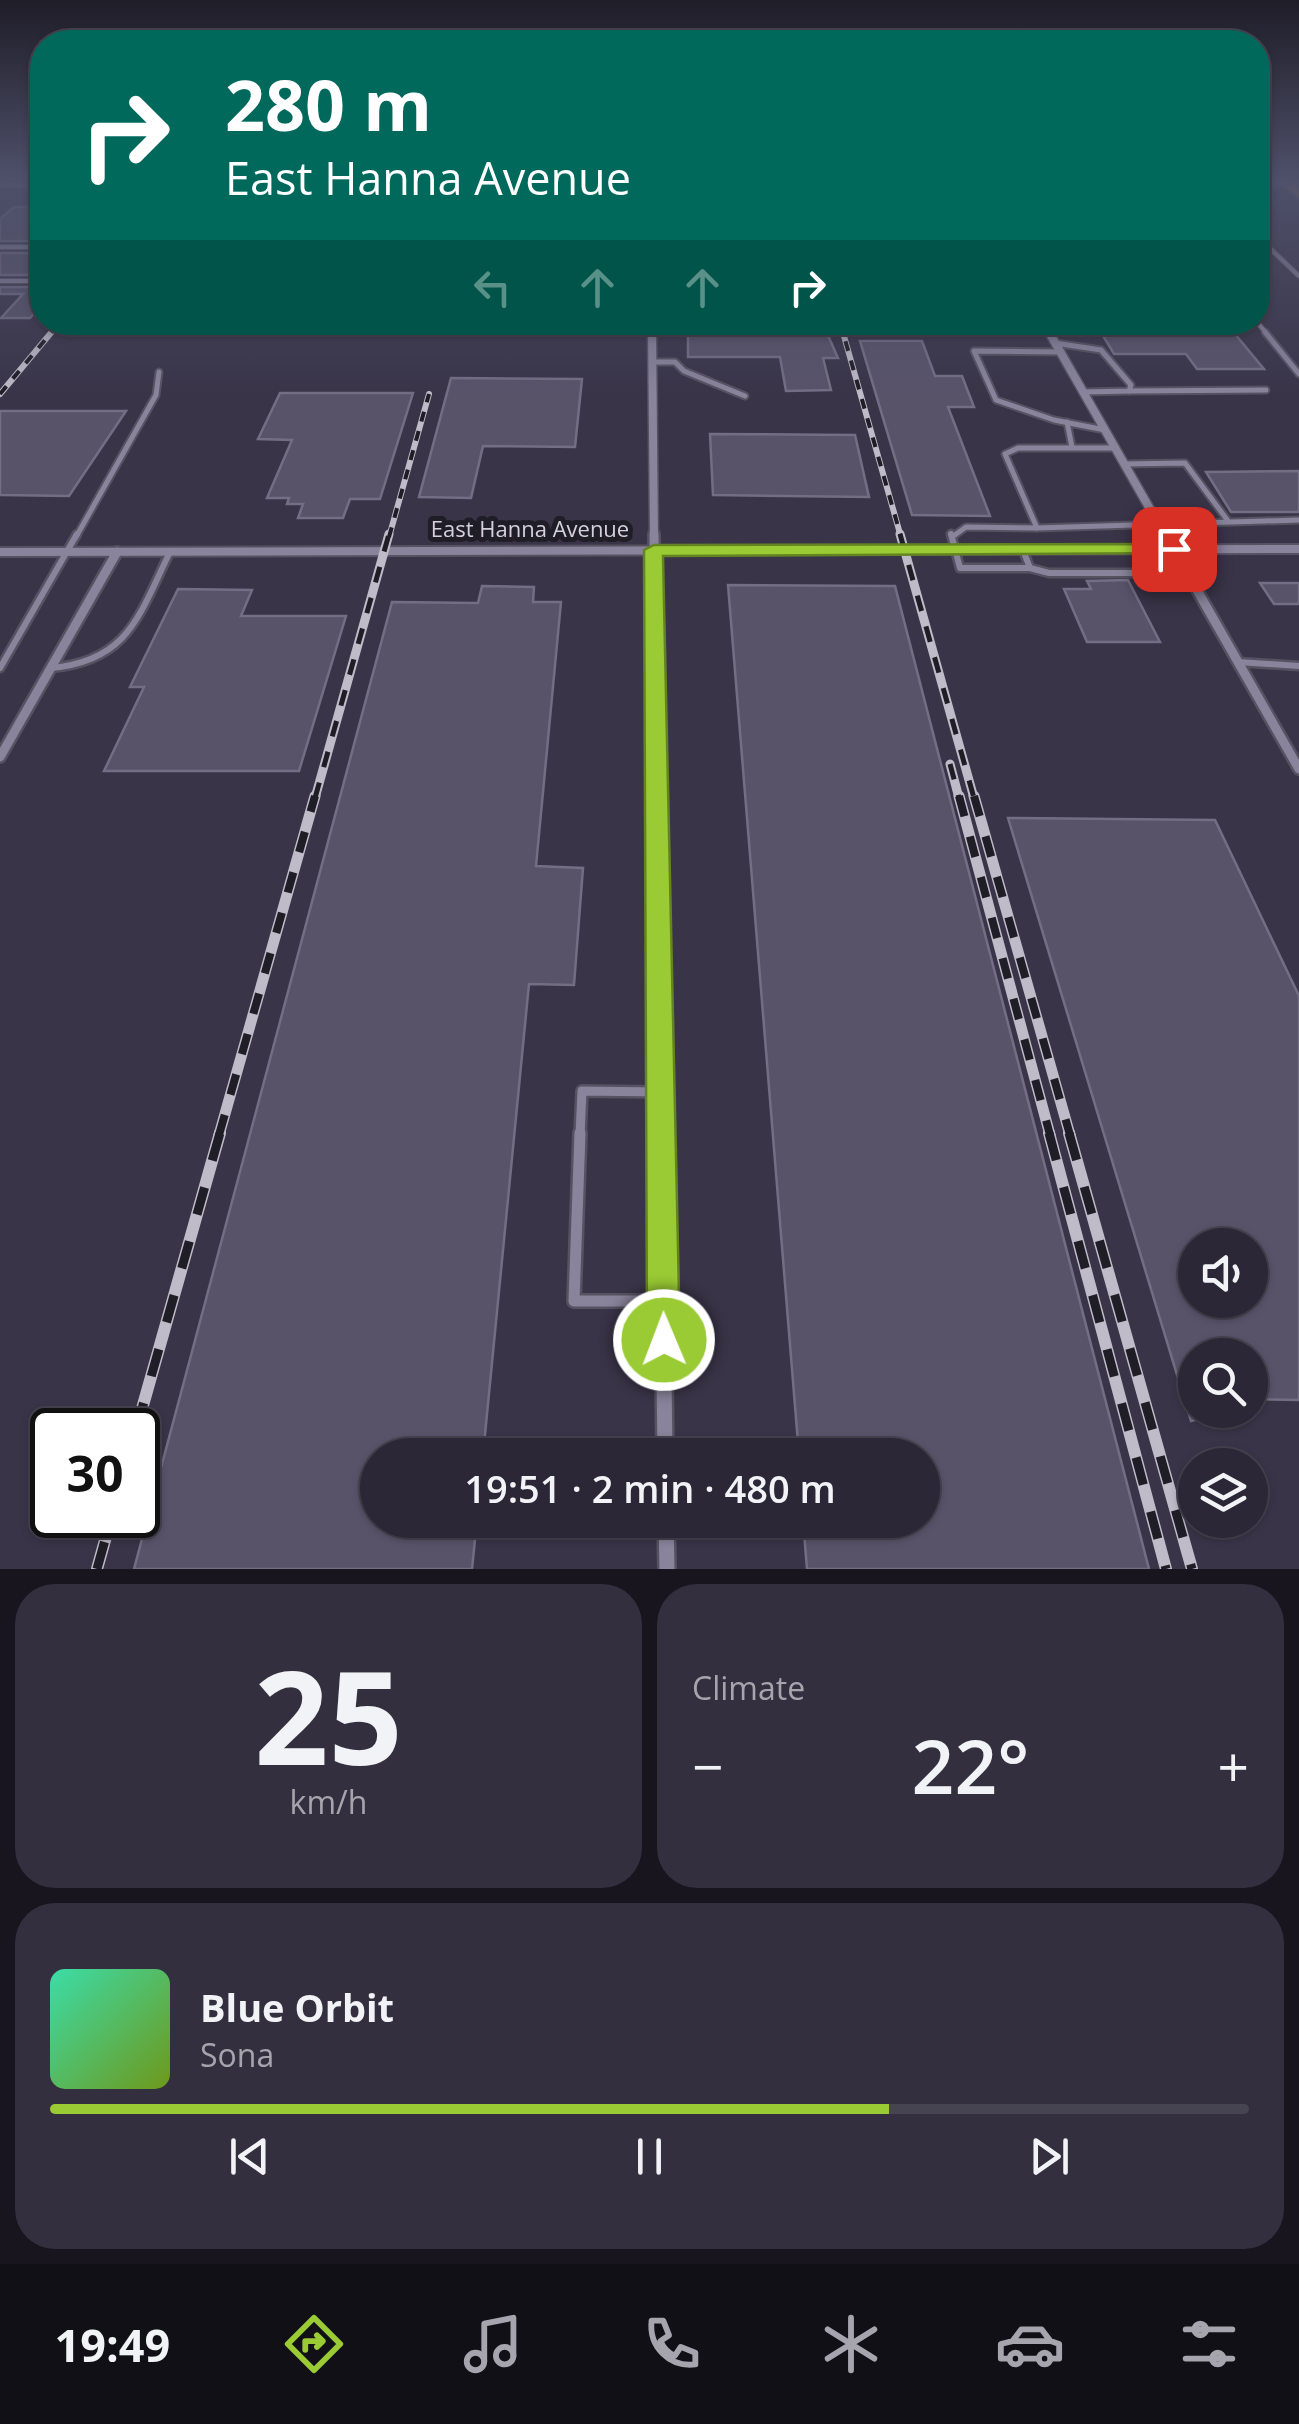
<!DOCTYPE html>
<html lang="en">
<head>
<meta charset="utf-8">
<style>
	body { margin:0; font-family:"Open Sans",sans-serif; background:#332f3e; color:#f1f3f6; height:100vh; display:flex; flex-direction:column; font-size:38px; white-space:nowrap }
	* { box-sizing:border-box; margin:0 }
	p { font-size:32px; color:#a6a5ad }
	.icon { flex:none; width:55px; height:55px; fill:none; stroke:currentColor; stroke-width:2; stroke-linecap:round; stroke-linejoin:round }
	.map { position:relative; height:1569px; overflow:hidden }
	.side { display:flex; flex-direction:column; gap:15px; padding:15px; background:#18151e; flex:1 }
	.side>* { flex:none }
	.top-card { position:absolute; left:30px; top:30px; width:1240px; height:305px; border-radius:40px; box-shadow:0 2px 8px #0004,0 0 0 2px #474451; background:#00695c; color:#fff; overflow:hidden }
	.controls { position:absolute; left:1178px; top:1228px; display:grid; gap:20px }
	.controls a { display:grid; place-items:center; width:90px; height:90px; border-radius:50%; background:#2b2736; box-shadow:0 2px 8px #0004,0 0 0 2px #474451; font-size:50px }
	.speed { position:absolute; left:30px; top:1408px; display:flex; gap:20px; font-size:50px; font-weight:700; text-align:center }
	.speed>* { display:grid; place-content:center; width:130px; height:130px; border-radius:50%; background:#2b2736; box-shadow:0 2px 8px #0004,0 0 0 2px #474451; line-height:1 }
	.speed .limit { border:5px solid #111; border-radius:15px; background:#fff; color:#111 }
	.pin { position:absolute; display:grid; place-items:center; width:85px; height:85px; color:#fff; margin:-42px; border-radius:20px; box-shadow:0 5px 15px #0006 }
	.me { position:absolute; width:110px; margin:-55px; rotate:359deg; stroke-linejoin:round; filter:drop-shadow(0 0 8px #0008) }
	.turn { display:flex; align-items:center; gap:35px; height:210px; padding:0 30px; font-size:45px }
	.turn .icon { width:130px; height:130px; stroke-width:2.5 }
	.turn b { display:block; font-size:70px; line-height:85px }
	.lanes { display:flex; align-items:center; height:95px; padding:0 30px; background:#0003; justify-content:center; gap:50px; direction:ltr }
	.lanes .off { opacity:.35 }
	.big { font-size:75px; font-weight:600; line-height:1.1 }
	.side .tile { flex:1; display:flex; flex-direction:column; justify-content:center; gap:15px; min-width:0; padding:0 35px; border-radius:40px; background:#332f3e }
	.side .dial { align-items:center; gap:0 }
	.dial b { font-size:130px; line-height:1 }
	.song { display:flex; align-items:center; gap:30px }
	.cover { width:120px; height:120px; border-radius:15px; background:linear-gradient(135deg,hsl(160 70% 55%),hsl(80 70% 35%)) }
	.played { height:10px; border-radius:5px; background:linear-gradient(90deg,#9acb34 70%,#474451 70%) }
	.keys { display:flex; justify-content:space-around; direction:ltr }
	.heat { display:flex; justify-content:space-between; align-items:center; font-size:55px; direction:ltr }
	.side .tiles { flex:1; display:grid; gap:15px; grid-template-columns:1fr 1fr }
	.tile:last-child { grid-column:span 2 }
	.trip { position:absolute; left:360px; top:1438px; width:580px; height:100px; border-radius:50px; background:#2b2736; box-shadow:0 2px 8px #0004,0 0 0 2px #474451; font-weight:600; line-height:100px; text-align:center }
	.dock { display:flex; height:160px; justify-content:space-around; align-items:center; background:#111016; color:#a6a5ad }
	.dock .icon { width:70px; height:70px }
	.dock .on { color:#9acb34 }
	.dock b { font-size:45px; color:#f1f3f6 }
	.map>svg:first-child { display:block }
	.building { fill:#585369; stroke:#736e84; stroke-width:2.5; fill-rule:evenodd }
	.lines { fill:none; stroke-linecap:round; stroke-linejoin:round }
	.service-far4-casing { stroke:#565262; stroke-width:6 }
	.service-far3-casing { stroke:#565262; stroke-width:9 }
	.service-far2-casing { stroke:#565262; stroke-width:11 }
	.service-far1-casing { stroke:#565262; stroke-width:14 }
	.service-casing { stroke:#565262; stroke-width:16 }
	.minor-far4-casing { stroke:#565262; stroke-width:8 }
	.minor-far3-casing { stroke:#565262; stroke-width:11 }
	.minor-far2-casing { stroke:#565262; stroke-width:14 }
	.minor-far1-casing { stroke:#565262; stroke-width:16 }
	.minor-casing { stroke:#565262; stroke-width:20 }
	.tertiary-casing { stroke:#565262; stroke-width:4 }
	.primary-casing { stroke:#565262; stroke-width:5 }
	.service-far4 { stroke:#89849b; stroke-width:4 }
	.service-far3 { stroke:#89849b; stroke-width:5 }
	.service-far2 { stroke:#89849b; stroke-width:6 }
	.service-far1 { stroke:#89849b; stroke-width:9 }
	.service { stroke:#89849b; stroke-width:11 }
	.minor-far4 { stroke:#89849b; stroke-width:5 }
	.minor-far3 { stroke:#89849b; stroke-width:8 }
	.minor-far2 { stroke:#89849b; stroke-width:9 }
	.minor-far1 { stroke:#89849b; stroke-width:11 }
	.minor { stroke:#89849b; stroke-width:15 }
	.tertiary { fill:#89849b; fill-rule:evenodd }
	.primary { fill:#ac8749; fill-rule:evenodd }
	.rail-far3-casing { stroke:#bfbbc8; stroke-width:6 }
	.rail-far2-casing { stroke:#bfbbc8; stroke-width:9 }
	.rail-far1-casing { stroke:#bfbbc8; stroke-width:11 }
	.rail-casing { stroke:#bfbbc8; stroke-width:12 }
	.rail-far3 { stroke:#1f1d26; stroke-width:4; stroke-dasharray:10; stroke-linecap:butt }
	.rail-far2 { stroke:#1f1d26; stroke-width:5; stroke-dasharray:16; stroke-linecap:butt }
	.rail-far1 { stroke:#1f1d26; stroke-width:8; stroke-dasharray:21; stroke-linecap:butt }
	.rail { stroke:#1f1d26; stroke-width:9; stroke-dasharray:28; stroke-linecap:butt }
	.route { fill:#9acb34; stroke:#648422; stroke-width:2.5 }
	.labels { text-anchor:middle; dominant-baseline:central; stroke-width:10; stroke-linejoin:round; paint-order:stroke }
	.far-street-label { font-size:22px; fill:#d4d1dd; stroke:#1f1d26 }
</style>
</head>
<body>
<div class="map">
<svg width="1299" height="1569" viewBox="0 0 1299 1569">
	<rect width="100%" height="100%" fill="#393448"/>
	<g class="building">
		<polygon points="14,207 42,207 42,241 0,241 0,219"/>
		<rect x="0" y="253" width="42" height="22"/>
		<polygon points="0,287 42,287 42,304 30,318 1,318 23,294 0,294"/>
		<polygon points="702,322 822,322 838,358 823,358 831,390 786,391 780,357 688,357 688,325"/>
		<polygon points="1104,322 1225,322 1264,369 1197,369 1186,354 1114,354 1102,334 1111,333"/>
		<polygon points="860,341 922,341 935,376 962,376 974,407 948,407 990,516 912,515"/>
		<polygon points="451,378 582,379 575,447 483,446 471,498 419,497"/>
		<polygon points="280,393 413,393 380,499 350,499 343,518 298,518 303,504 287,504 289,498 267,498 292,440 258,439"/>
		<polygon points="0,411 126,411 69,496 0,495"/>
		<polygon points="710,434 855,435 869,497 713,495"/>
		<polygon points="1299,471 1299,512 1231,512 1206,472"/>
		<polygon points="1128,580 1160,642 1087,642 1064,589 1091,589 1087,581"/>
		<polygon points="1260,583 1299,583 1299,604 1274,604"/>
		<polygon points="728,585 895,586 1149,1569 807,1569 803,1520 922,1520 922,1455 799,1455"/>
		<polygon points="482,586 534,587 533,602 561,602 536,866 583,868 574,985 529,984 483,1455 378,1455 378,1520 477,1520 472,1569 134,1569 392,602 478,603"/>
		<polygon points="178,589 252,590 241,616 346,616 299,771 104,771 144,687 130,687"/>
		<path d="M1008,818L1215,820L1299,996V1400L1250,1399V1355H1195V1420L1191,1421ZM1195,1245H1250V1300H1195Z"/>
	</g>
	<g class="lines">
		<g class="service-far4-casing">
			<g id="service-far4">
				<polyline points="1258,237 1299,276"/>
				<polyline points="0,247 42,247"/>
				<polyline points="0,281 42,281"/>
				<polyline points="96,322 89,332 241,331 245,322"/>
				<polyline points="945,322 948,329 987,329 984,322"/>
				<polyline points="1257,322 1267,334"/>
				<polyline points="1046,328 1103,328"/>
			</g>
		</g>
		<g class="service-far3-casing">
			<g id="service-far3">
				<polyline points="89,332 137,332"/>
				<polyline points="1265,332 1299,374"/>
				<polyline points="1055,343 1101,350 1131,385 1129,391 1083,392"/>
				<polyline points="1060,352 974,351 996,400 1054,420 1105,430"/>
				<polyline points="652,362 675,362 684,371 745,396"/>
				<polyline points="1129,391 1266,390"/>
				<polyline points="1067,422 1072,447"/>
				<polyline points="1115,448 1018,448 1005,454 1037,528 1299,520"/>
				<polyline points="1124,464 1185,463 1228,521"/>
				<polyline points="76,537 156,395 159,372"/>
				<polyline points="952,537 966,527 1037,528"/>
			</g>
		</g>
		<g class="service-far2-casing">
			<g id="service-far2">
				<polyline points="951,534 960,568 1030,568"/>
				<polyline points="1023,550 1030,568 1049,573 1187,573"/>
				<polyline points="1238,662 1299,666"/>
				<polyline points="0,668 77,534"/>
				<path d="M51,668C129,661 139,615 170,552"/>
			</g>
		</g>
		<g class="service-far1-casing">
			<polyline id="service-far1" points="580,1135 582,1091 660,1092"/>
		</g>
		<g class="service-casing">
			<polyline id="service" points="580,1133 574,1301 663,1301"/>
		</g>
		<g class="minor-far4-casing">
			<g id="minor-far4">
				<polyline points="1258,184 1299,184"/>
				<polyline points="0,185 42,185"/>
				<polyline points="652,322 652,334"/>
				<polyline points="1043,322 1050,334"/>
			</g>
		</g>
		<g class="minor-far3-casing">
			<g id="minor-far3">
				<polyline points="652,332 654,537"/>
				<polyline points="1049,332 1166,537"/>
			</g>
		</g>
		<g class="minor-far2-casing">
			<g id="minor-far2">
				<polyline points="654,534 657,798"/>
				<polyline points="1165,534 1299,769"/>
				<polyline points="0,757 117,552"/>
			</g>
		</g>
		<g class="minor-far1-casing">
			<polyline id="minor-far1" points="657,796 661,1135"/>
		</g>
		<g class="minor-casing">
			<g id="minor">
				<polyline points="661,1133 665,1455"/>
				<polyline points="666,1520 667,1569"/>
			</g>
		</g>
		<g class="tertiary-casing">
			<g id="tertiary">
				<polygon points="5,176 14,176 0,188 0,181"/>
				<polygon points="1299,545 1299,553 0,556 0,548"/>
			</g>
		</g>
		<g class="primary-casing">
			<polygon id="primary" points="1272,176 1285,176 1299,188 1299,198"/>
		</g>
		<use href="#service-far4" class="service-far4"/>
		<use href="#service-far3" class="service-far3"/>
		<use href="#service-far2" class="service-far2"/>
		<use href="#service-far1" class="service-far1"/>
		<use href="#service" class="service"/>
		<use href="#minor-far4" class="minor-far4"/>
		<use href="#minor-far3" class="minor-far3"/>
		<use href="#minor-far2" class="minor-far2"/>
		<use href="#minor-far1" class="minor-far1"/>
		<use href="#minor" class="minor"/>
		<use href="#tertiary" class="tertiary"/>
		<use href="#primary" class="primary"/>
		<g class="rail-far3-casing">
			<g id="rail-far3">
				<polyline points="840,322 901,537"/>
				<polyline points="0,394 60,322"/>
				<polyline points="389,537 429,394"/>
			</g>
		</g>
		<g class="rail-far2-casing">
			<g id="rail-far2">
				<polyline points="900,534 974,798"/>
				<polyline points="950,764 959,798"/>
				<polyline points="315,798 389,534"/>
			</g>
		</g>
		<g class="rail-far1-casing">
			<g id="rail-far1">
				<polyline points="959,796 1050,1135"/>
				<polyline points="974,796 1070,1135"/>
				<polyline points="219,1135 315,796"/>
			</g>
		</g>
		<g class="rail-casing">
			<g id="rail">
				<polyline points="1049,1133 1166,1569"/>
				<polyline points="1069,1133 1192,1569"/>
				<polyline points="136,1430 220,1133"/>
				<polyline points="97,1569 112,1515"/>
			</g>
		</g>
		<use href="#rail-far3" class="rail-far3"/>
		<use href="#rail-far2" class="rail-far2"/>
		<use href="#rail-far1" class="rail-far1"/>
		<use href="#rail" class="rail"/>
	</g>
	<linearGradient id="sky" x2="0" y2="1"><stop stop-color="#1f1d28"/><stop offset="0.45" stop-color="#4e506a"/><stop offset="1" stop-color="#4e506a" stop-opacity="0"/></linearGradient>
	<rect width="1299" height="395" fill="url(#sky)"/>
	<polygon class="route" points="1174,544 1183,549 1180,553 663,556 680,1340 675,1352 664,1357 652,1352 647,1340 644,550 654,545"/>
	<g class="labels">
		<g class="far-street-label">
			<text x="530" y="528">East Hanna Avenue</text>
		</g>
	</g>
</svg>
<div class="controls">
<a><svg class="icon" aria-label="sound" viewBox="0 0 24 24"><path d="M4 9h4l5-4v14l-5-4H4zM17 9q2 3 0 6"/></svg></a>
<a><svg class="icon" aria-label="search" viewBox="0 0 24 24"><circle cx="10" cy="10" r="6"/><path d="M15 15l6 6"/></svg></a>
<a><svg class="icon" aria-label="layers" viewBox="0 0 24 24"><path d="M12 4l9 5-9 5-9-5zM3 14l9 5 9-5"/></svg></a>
</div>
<div class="speed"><div class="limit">30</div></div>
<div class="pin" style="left:1174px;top:549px;background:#d93025"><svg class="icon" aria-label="arrive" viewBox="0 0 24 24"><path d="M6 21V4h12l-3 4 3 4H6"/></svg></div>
<svg class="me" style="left:664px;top:1340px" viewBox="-20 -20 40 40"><circle r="17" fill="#9acb34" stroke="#fff" stroke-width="3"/><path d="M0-11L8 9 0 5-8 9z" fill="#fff"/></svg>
<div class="trip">19:51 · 2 min · 480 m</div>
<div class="top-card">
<div class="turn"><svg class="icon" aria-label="right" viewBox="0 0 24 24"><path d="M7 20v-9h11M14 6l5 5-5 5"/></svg><div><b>280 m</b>East Hanna Avenue</div></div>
<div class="lanes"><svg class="icon off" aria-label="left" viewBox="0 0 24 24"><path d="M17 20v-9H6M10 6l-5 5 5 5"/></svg><svg class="icon off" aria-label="ahead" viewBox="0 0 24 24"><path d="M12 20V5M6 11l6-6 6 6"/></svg><svg class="icon off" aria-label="ahead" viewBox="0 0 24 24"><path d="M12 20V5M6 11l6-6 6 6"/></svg><svg class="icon" aria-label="right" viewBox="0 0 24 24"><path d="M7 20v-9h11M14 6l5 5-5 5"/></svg></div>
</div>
</div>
<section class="side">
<div class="tiles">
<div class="tile dial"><b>25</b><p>km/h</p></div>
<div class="tile"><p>Climate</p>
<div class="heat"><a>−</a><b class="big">22°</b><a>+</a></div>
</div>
<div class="tile">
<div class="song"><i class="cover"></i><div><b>Blue Orbit</b><p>Sona</p></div></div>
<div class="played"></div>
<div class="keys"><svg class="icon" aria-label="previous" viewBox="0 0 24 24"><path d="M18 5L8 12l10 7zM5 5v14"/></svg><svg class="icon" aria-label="pause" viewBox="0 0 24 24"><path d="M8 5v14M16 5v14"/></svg><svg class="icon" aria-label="next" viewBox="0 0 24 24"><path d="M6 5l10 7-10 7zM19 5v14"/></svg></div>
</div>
</div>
</section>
<nav class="dock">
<b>19:49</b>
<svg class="icon on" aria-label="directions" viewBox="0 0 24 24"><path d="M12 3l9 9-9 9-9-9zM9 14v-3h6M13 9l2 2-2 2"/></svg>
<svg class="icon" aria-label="music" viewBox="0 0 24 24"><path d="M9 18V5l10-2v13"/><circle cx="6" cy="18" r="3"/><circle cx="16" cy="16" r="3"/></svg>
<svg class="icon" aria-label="phone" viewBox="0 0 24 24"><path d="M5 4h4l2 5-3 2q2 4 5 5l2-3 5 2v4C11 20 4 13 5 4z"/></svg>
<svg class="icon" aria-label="climate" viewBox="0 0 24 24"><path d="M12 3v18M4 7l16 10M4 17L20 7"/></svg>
<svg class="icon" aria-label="car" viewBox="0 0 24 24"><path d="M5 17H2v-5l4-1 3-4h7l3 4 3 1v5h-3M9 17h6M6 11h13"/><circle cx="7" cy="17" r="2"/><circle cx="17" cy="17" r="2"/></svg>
<svg class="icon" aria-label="filters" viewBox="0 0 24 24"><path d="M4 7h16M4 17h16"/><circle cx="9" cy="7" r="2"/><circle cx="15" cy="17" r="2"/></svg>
</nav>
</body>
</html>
